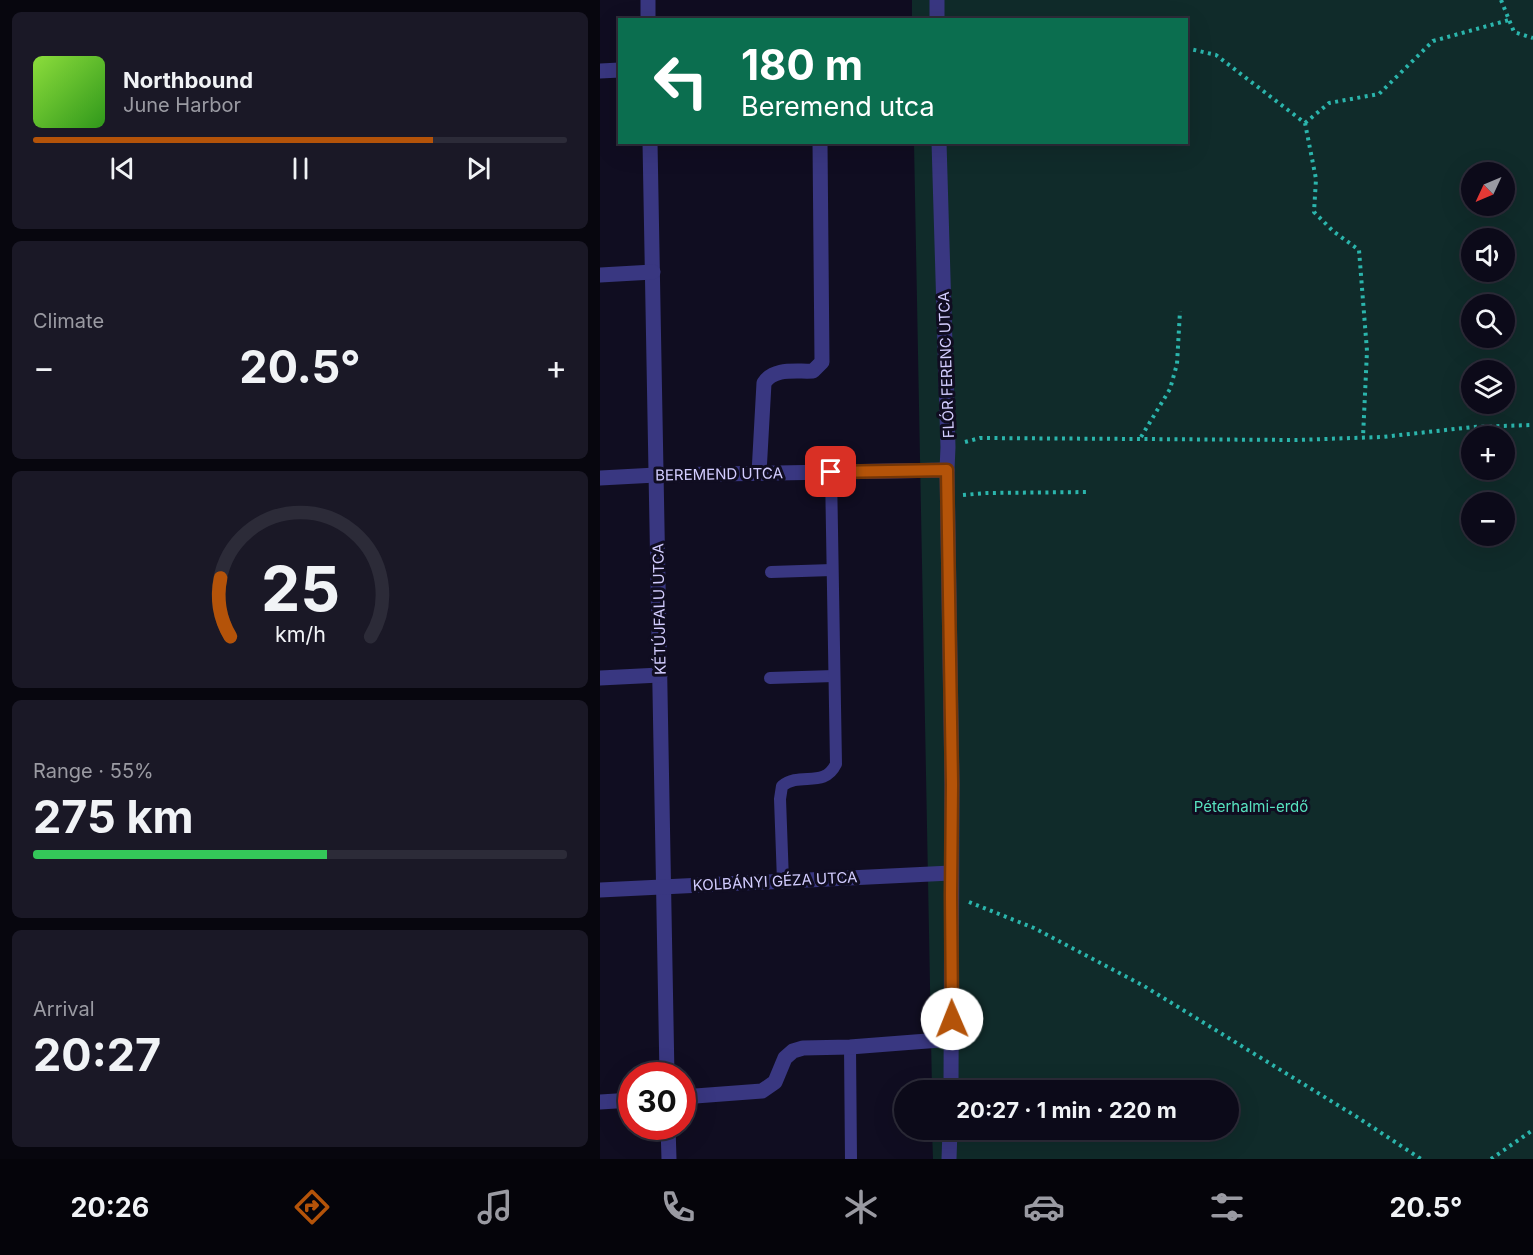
<!DOCTYPE html>
<html lang="en">
<head>
<meta charset="utf-8">
<style>
	body { margin:0; font-family:Inter,sans-serif; background:#1a1826; color:#f1f3f6; height:100vh; display:flex; flex-direction:column; font-size:22px; white-space:nowrap }
	* { box-sizing:border-box; margin:0 }
	p { font-size:20px; color:#9a9aa2 }
	.icon { flex:none; width:33px; height:33px; fill:none; stroke:currentColor; stroke-width:2; stroke-linecap:round; stroke-linejoin:round }
	.map { position:relative; flex:1; overflow:hidden }
	.side { display:flex; flex-direction:column; gap:12px; padding:12px; background:#07060e; width:600px }
	.side>* { flex:none }
	.top-card { position:absolute; left:18px; top:18px; width:570px; height:126px; border-radius:0px; box-shadow:0 6px 24px #0002,0 0 0 2px #2c2b38; background:#0b6e4f; color:#fff; overflow:hidden }
	.needle { width:39px; rotate:226deg }
	.buttons { position:absolute; left:861px; top:162px; display:grid; gap:12px }
	.buttons a { display:grid; place-items:center; width:54px; height:54px; border-radius:50%; background:#0c0a19; box-shadow:0 6px 24px #0002,0 0 0 2px #2c2b38; font-size:30px }
	.speed { position:absolute; left:18px; top:1062px; display:flex; gap:12px; font-size:30px; font-weight:700; text-align:center }
	.speed>* { display:grid; place-content:center; width:78px; height:78px; border-radius:50%; background:#0c0a19; box-shadow:0 6px 24px #0002,0 0 0 2px #2c2b38; line-height:1 }
	.speed .limit { border:9px solid #d22; background:#fff; color:#111 }
	.pin { position:absolute; display:grid; place-items:center; width:51px; height:51px; color:#fff; margin:-26px; border-radius:12px; box-shadow:0 3px 9px #0006 }
	.me { position:absolute; width:66px; margin:-33px; rotate:359deg; stroke-linejoin:round; filter:drop-shadow(0 0 4px #0008) }
	.turn { display:flex; align-items:center; gap:21px; height:126px; padding:0 24px; font-size:27px }
	.turn .icon { width:78px; height:78px; stroke-width:2.5 }
	.turn b { display:block; font-size:42px; line-height:51px }
	.big { font-size:45px; font-weight:700; line-height:1.1 }
	.side .widget { flex:1; display:flex; flex-direction:column; justify-content:center; gap:9px; min-width:0; padding:0 21px; border-radius:9px; background:#1a1826 }
	.side .dial { align-items:center; gap:0 }
	.dial svg { height:156px; overflow:visible; fill:none; stroke:#2c2b38; stroke-width:7; stroke-linecap:round; text-anchor:middle }
	.dial text { fill:#f1f3f6; stroke:none }
	.song { display:flex; align-items:center; gap:18px }
	.cover { width:72px; height:72px; border-radius:9px; background:linear-gradient(135deg,hsl(90 70% 55%),hsl(110 70% 35%)) }
	.played { height:6px; border-radius:3px; background:linear-gradient(90deg,#b45309 75%,#2c2b38 75%) }
	.keys { display:flex; justify-content:space-around; direction:ltr }
	.heat { display:flex; justify-content:space-between; align-items:center; font-size:33px; direction:ltr }
	.charge { height:9px; border-radius:4px; background:linear-gradient(90deg,#34c759 55%,#2c2b38 0) }
	.trip { position:absolute; left:294px; top:1080px; width:345px; height:60px; border-radius:30px; background:#0c0a19; box-shadow:0 6px 24px #0002,0 0 0 2px #2c2b38; font-weight:700; line-height:60px; text-align:center }
	.tab-bar { display:flex; height:96px; justify-content:space-around; align-items:center; background:#05040a; color:#9a9aa2 }
	.tab-bar .icon { width:42px; height:42px }
	.tab-bar .on { color:#b45309 }
	.tab-bar b { font-size:27px; color:#f1f3f6 }
	main { display:flex; flex:1; min-height:0 }
	.map>svg:first-child { display:block }
	.green { fill:#102b2a; fill-rule:evenodd }
	.lines { fill:none; stroke-linecap:round; stroke-linejoin:round }
	.path { stroke:#2bb5ac; stroke-width:4; stroke-dasharray:3 4.5; stroke-linecap:butt }
	.lane { stroke:#393781; stroke-width:12 }
	.street { stroke:#393781; stroke-width:15 }
	.route-casing { stroke:#753606; stroke-width:15 }
	.route { stroke:#b45309; stroke-width:10 }
	.labels { text-anchor:middle; dominant-baseline:central; stroke-width:6; stroke-linejoin:round; paint-order:stroke }
	.street-label { font-size:15px; fill:#d3cdff; stroke:#100d21 }
	.park-label { font-size:15px; fill:#57e1be; stroke:#100d21 }
</style>
</head>
<body>
<main>
<section class="side">
<div class="widget">
<div class="song"><i class="cover"></i><div><b>Northbound</b><p>June Harbor</p></div></div>
<div class="played"></div>
<div class="keys"><svg class="icon" aria-label="previous" viewBox="0 0 24 24"><path d="M18 5L8 12l10 7zM5 5v14"/></svg><svg class="icon" aria-label="pause" viewBox="0 0 24 24"><path d="M8 5v14M16 5v14"/></svg><svg class="icon" aria-label="next" viewBox="0 0 24 24"><path d="M6 5l10 7-10 7zM19 5v14"/></svg></div>
</div>
<div class="widget"><p>Climate</p>
<div class="heat"><a>−</a><b class="big">20.5°</b><a>+</a></div>
</div>
<div class="widget dial"><svg viewBox="0 0 100 80">
<path d="M14 69A42 42 0 1 1 86 69"/>
<path d="M14 69A42 42 0 0 1 9 39" stroke="#b45309"/>
<text x="50" y="56" font-size="32" font-weight="700">25</text>
<text x="50" y="72" font-size="11">km/h</text>
</svg></div>
<div class="widget"><p>Range · 55%</p><b class="big">275 km</b><div class="charge"></div></div>
<div class="widget"><p>Arrival</p><b class="big">20:27</b></div>
</section>
<div class="map">
<svg width="933" height="1159" viewBox="0 0 933 1159">
	<rect width="100%" height="100%" fill="#100d21"/>
	<path class="green" d="M312,0H933V1159H333L332,1130H628V1090H332L314,143L586,142V20L312,19ZM872,172H904V206H872ZM872,238H904V272H872ZM872,304H904V338H872ZM872,370H904V404H872ZM872,436H904V470H872ZM872,502H904V536H872Z"/>
	<g class="lines">
		<g class="path">
			<polyline points="901,0 914,32 933,38"/>
			<polyline points="586,48 616,55 705,123 716,179 714,212 733,231 759,250 767,351 763,437"/>
			<polyline points="705,123 729,103 779,94 833,41 909,20"/>
			<polyline points="541,437 570,389 577,364 580,311"/>
			<polyline points="365,442 380,438 695,440 782,437 873,427 933,425"/>
			<polyline points="363,495 387,493 489,492"/>
			<polyline points="369,902 434,928 544,986 757,1117 821,1159"/>
			<polyline points="891,1159 933,1130"/>
		</g>
		<g class="lane">
			<polyline points="171,572 232,570"/>
			<polyline points="170,678 234,676"/>
			<path d="M183,881L180,799L182,786C200,771 224,789 236,764L231,472"/>
			<polyline points="250,1047 251,1159"/>
		</g>
		<g class="street">
			<polyline points="48,0 48,20"/>
			<polyline points="337,0 337,20"/>
			<polyline points="0,71 20,70"/>
			<polyline points="50,142 67,1076"/>
			<polyline points="339,142 348,447 347,470 352,784 351,1090"/>
			<polyline points="0,275 53,272"/>
			<path d="M159,473L164,383C174,367 197,372 213,371L222,362L220,142"/>
			<polyline points="0,478 56,475 347,470"/>
			<polyline points="0,678 60,675"/>
			<polyline points="0,890 351,873"/>
			<polyline points="82,1097 162,1091 175,1082 185,1058 193,1051 203,1048 250,1047 353,1039"/>
			<polyline points="0,1102 32,1100"/>
			<polyline points="68,1126 69,1159"/>
			<polyline points="349,1159 350,1130"/>
		</g>
	</g>
	<g class="lines">
		<g class="route-casing">
			<polyline id="route" points="231,472 347,470 352,784 351,895 352,1019"/>
		</g>
		<use href="#route" class="route"/>
	</g>
	<g class="labels">
		<g class="street-label">
			<text transform="translate(346 365) rotate(-92)">FLÓR FERENC UTCA</text>
			<text transform="translate(119 474) rotate(-1)">BEREMEND UTCA</text>
			<text transform="translate(59 609) rotate(-91)">KÉTÚJFALU UTCA</text>
			<text transform="translate(175 881) rotate(-3)">KOLBÁNYI GÉZA UTCA</text>
		</g>
		<g class="park-label">
			<text x="651" y="806">Péterhalmi-erdő</text>
		</g>
	</g>
</svg>
<div class="buttons">
<a><svg class="needle" viewBox="-14 -14 28 28"><path d="M0-13l5 13h-10z" fill="#e53935"/><path d="M0 13l5-13h-10z" fill="#9a9aa2"/></svg></a>
<a><svg class="icon" aria-label="sound" viewBox="0 0 24 24"><path d="M4 9h4l5-4v14l-5-4H4zM17 9q2 3 0 6"/></svg></a>
<a><svg class="icon" aria-label="search" viewBox="0 0 24 24"><circle cx="10" cy="10" r="6"/><path d="M15 15l6 6"/></svg></a>
<a><svg class="icon" aria-label="layers" viewBox="0 0 24 24"><path d="M12 4l9 5-9 5-9-5zM3 14l9 5 9-5"/></svg></a>
<a>+</a>
<a>−</a>
</div>
<div class="speed"><div class="limit">30</div></div>
<div class="pin" style="left:231px;top:472px;background:#d93025"><svg class="icon" aria-label="arrive" viewBox="0 0 24 24"><path d="M6 21V4h12l-3 4 3 4H6"/></svg></div>
<svg class="me" style="left:352px;top:1019px" viewBox="-20 -20 40 40"><circle r="19" fill="#fff"/><path d="M0-13L10 11 0 6-10 11z" fill="#b45309"/></svg>
<div class="trip">20:27 · 1 min · 220 m</div>
<div class="top-card">
<div class="turn"><svg class="icon" aria-label="left" viewBox="0 0 24 24"><path d="M17 20v-9H6M10 6l-5 5 5 5"/></svg><div><b>180 m</b>Beremend utca</div></div>
</div>
</div>
</main>
<nav class="tab-bar">
<b>20:26</b>
<svg class="icon on" aria-label="directions" viewBox="0 0 24 24"><path d="M12 3l9 9-9 9-9-9zM9 14v-3h6M13 9l2 2-2 2"/></svg>
<svg class="icon" aria-label="music" viewBox="0 0 24 24"><path d="M9 18V5l10-2v13"/><circle cx="6" cy="18" r="3"/><circle cx="16" cy="16" r="3"/></svg>
<svg class="icon" aria-label="phone" viewBox="0 0 24 24"><path d="M5 4h4l2 5-3 2q2 4 5 5l2-3 5 2v4C11 20 4 13 5 4z"/></svg>
<svg class="icon" aria-label="climate" viewBox="0 0 24 24"><path d="M12 3v18M4 7l16 10M4 17L20 7"/></svg>
<svg class="icon" aria-label="car" viewBox="0 0 24 24"><path d="M5 17H2v-5l4-1 3-4h7l3 4 3 1v5h-3M9 17h6M6 11h13"/><circle cx="7" cy="17" r="2"/><circle cx="17" cy="17" r="2"/></svg>
<svg class="icon" aria-label="filters" viewBox="0 0 24 24"><path d="M4 7h16M4 17h16"/><circle cx="9" cy="7" r="2"/><circle cx="15" cy="17" r="2"/></svg>
<b>20.5°</b>
</nav>
</body>
</html>
